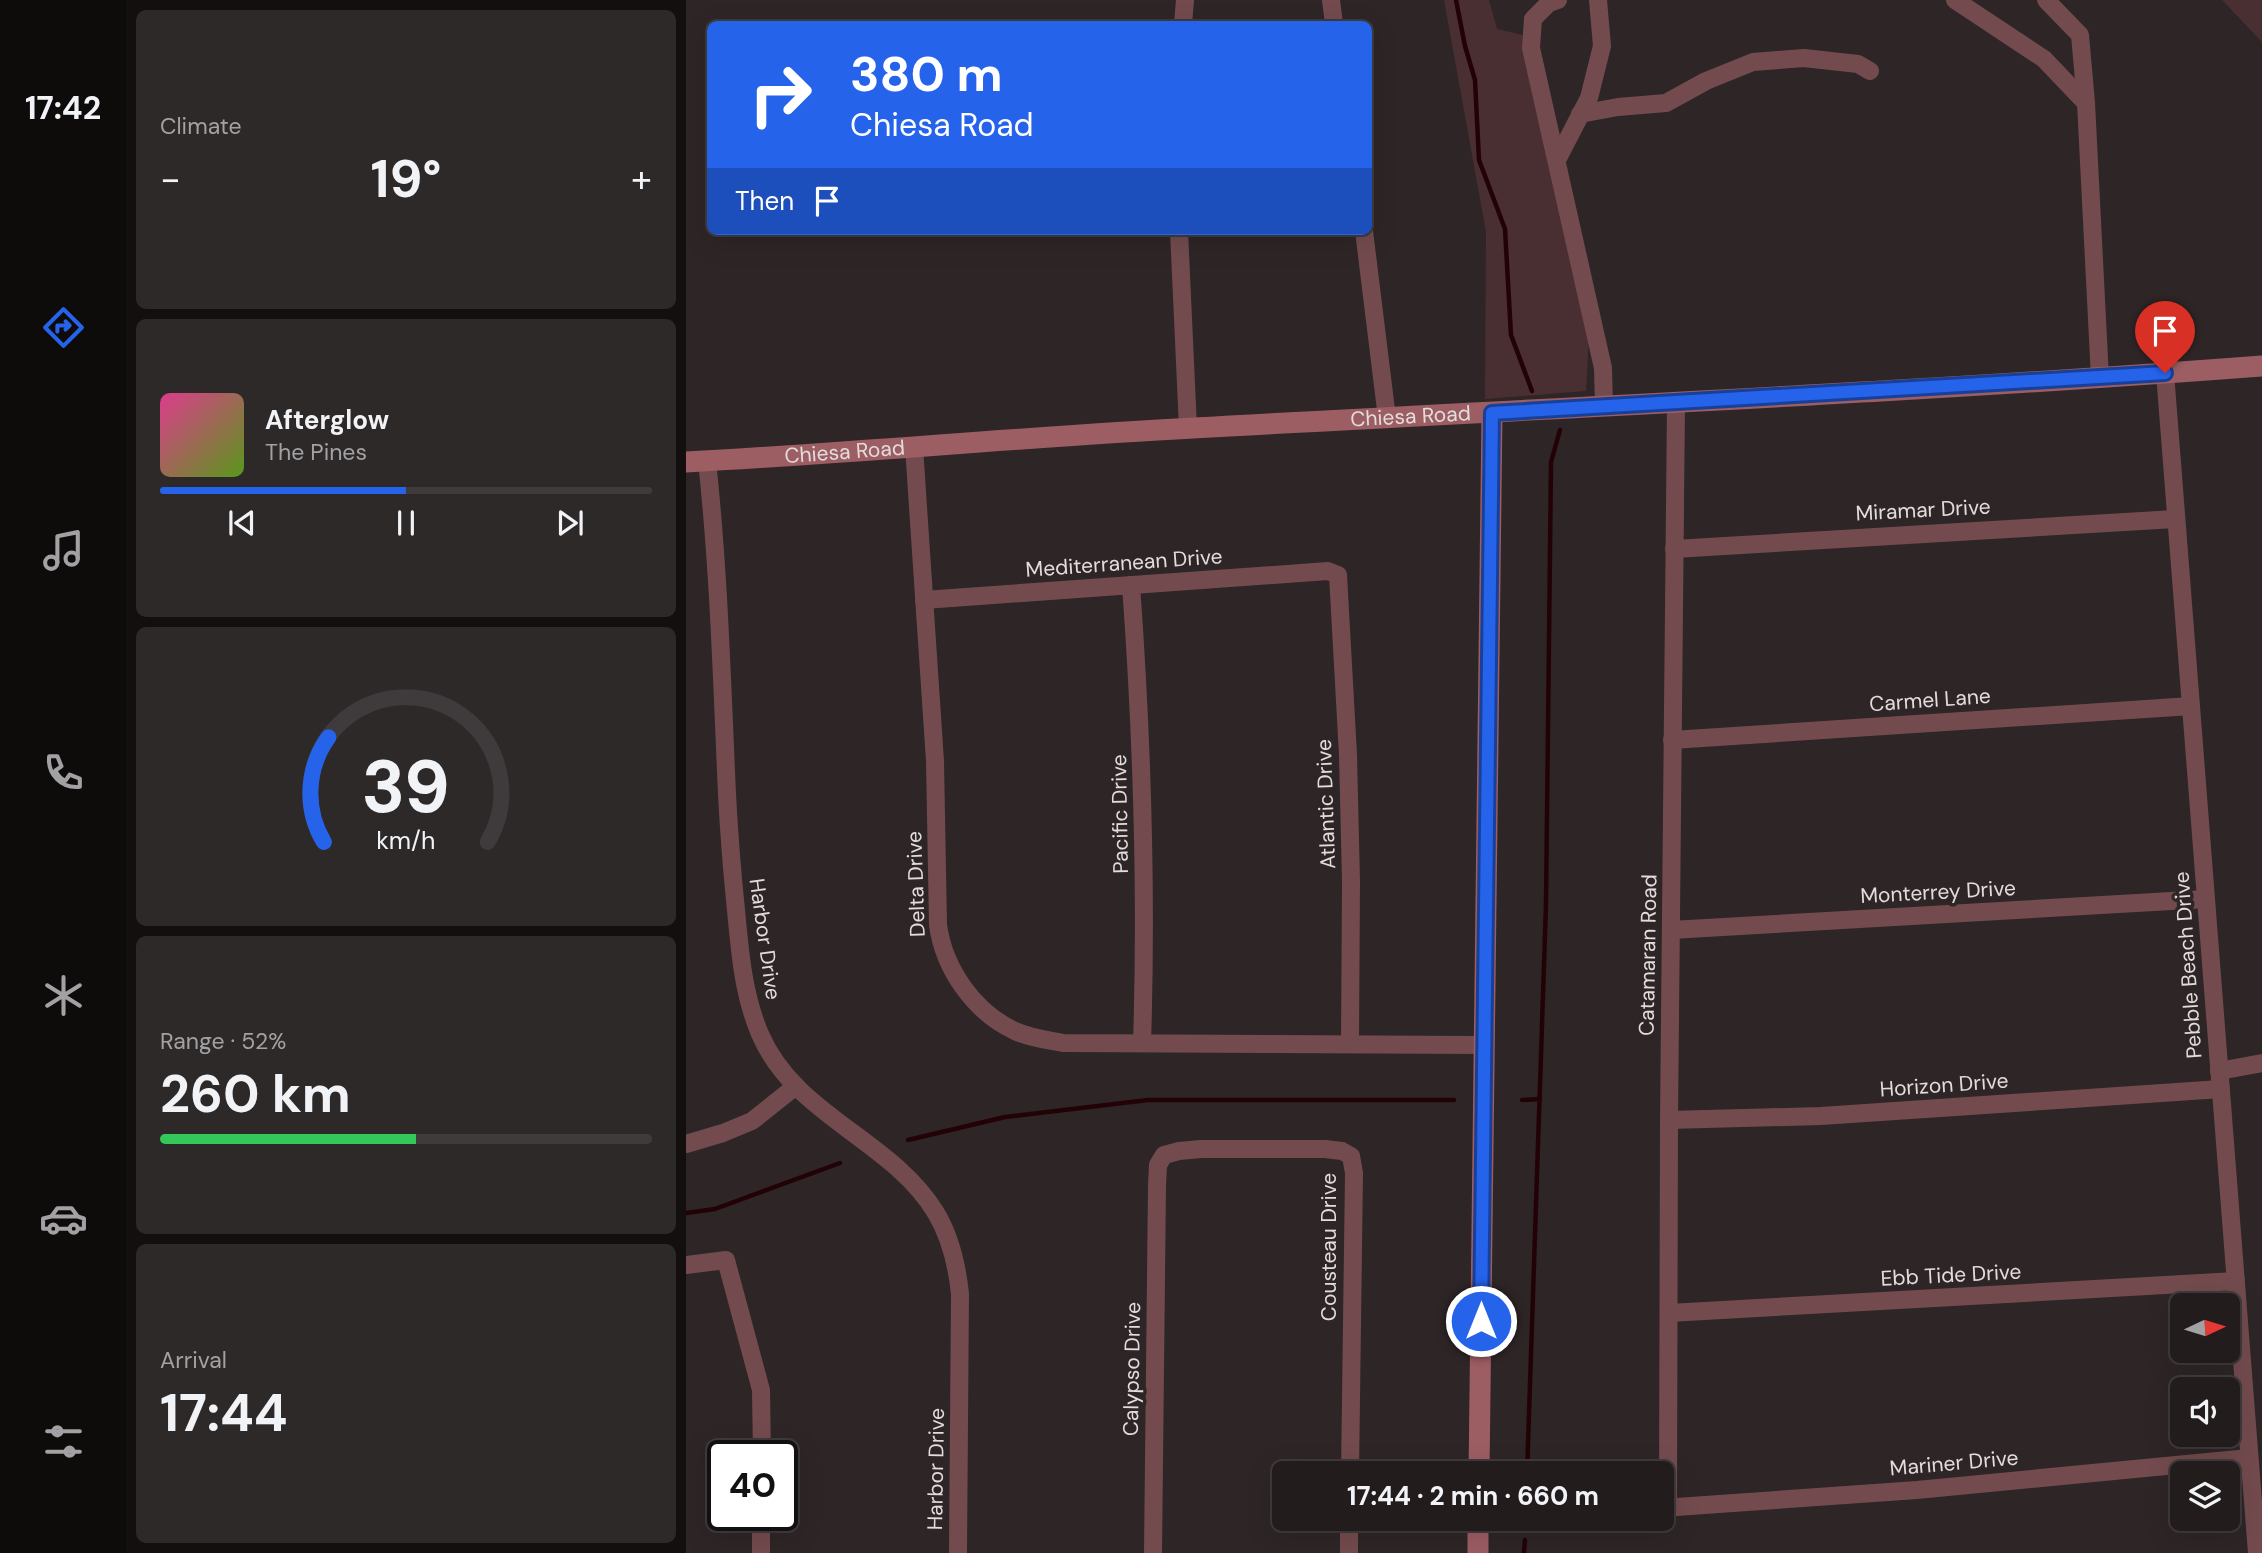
<!DOCTYPE html>
<html lang="en">
<head>
<meta charset="utf-8">
<style>
	body { margin:0; font-family:"DM Sans",sans-serif; background:#2e2929; color:#f1f3f6; height:100vh; display:flex; flex-direction:column; font-size:26px; white-space:nowrap }
	* { box-sizing:border-box; margin:0 }
	p { font-size:23px; color:#a2a1a3 }
	.icon { flex:none; width:38px; height:38px; fill:none; stroke:currentColor; stroke-width:2; stroke-linecap:round; stroke-linejoin:round }
	.map { position:relative; flex:1; overflow:hidden }
	.details { display:flex; flex-direction:column; gap:10px; padding:10px; background:#130f0f; width:560px }
	.details>* { flex:none }
	.hud { position:absolute; left:21px; top:21px; width:665px; height:214px; border-radius:10px; box-shadow:0 7px 28px #0002,0 0 0 2px #3f3a3b; background:#2563eb; color:#fff; overflow:hidden }
	.needle { width:46px; rotate:86deg }
	.fabs { position:absolute; left:1484px; top:1293px; display:grid; gap:14px }
	.fabs a { display:grid; place-items:center; width:70px; height:70px; border-radius:10px; background:#221c1c; box-shadow:0 7px 28px #0002,0 0 0 2px #3f3a3b; font-size:35px }
	.speed { position:absolute; left:21px; top:1440px; display:flex; gap:14px; font-size:35px; font-weight:700; text-align:center }
	.speed>* { display:grid; place-content:center; width:91px; height:91px; border-radius:50%; background:#221c1c; box-shadow:0 7px 28px #0002,0 0 0 2px #3f3a3b; line-height:1 }
	.speed .limit { border:4px solid #111; border-radius:10px; background:#fff; color:#111 }
	.pin { position:absolute; display:grid; place-items:center; width:60px; height:60px; color:#fff; margin:-72px -30px; border-radius:50% 50% 50% 0; rotate:-45deg; box-shadow:0 0 7px #0007 }
	.pin .icon { rotate:45deg }
	.me { position:absolute; width:77px; margin:-38px; rotate:0deg; stroke-linejoin:round; filter:drop-shadow(0 0 5px #0008) }
	.turn { display:flex; align-items:center; gap:24px; height:147px; padding:0 28px; font-size:32px }
	.turn .icon { width:91px; height:91px; stroke-width:2.5 }
	.turn b { display:block; font-size:49px; line-height:60px }
	.then { display:flex; align-items:center; height:66px; padding:0 28px; background:#0003; gap:14px; font-size:26px }
	.big { font-size:52px; font-weight:700; line-height:1.1 }
	.details .widget { flex:1; display:flex; flex-direction:column; justify-content:center; gap:10px; min-width:0; padding:0 24px; border-radius:10px; background:#2e2929 }
	.details .dial { align-items:center; gap:0 }
	.dial svg { height:182px; overflow:visible; fill:none; stroke:#3f3a3b; stroke-width:7; stroke-linecap:round; text-anchor:middle }
	.dial text { fill:#f1f3f6; stroke:none }
	.song { display:flex; align-items:center; gap:21px }
	.cover { width:84px; height:84px; border-radius:10px; background:linear-gradient(135deg,hsl(330 70% 55%),hsl(90 70% 35%)) }
	.played { height:7px; border-radius:4px; background:linear-gradient(90deg,#2563eb 50%,#3f3a3b 50%) }
	.keys { display:flex; justify-content:space-around; direction:ltr }
	.heat { display:flex; justify-content:space-between; align-items:center; font-size:38px; direction:ltr }
	.charge { height:10px; border-radius:5px; background:linear-gradient(90deg,#34c759 52%,#3f3a3b 0) }
	.trip { position:absolute; left:586px; top:1461px; width:402px; height:70px; border-radius:10px; background:#221c1c; box-shadow:0 7px 28px #0002,0 0 0 2px #3f3a3b; font-weight:700; line-height:70px; text-align:center }
	main { display:flex; flex:1; min-height:0 }
	.menu { display:flex; flex-direction:column; width:126px; justify-content:space-around; align-items:center; background:#0e0b0b; color:#a2a1a3 }
	.menu .icon { width:49px; height:49px }
	.menu .current { color:#2563eb }
	.menu b { font-size:32px; color:#f1f3f6 }
	.map>svg:first-child { display:block }
	.green { fill:#492f31 }
	.lines { fill:none; stroke-linecap:round; stroke-linejoin:round }
	.stream { stroke:#230207; stroke-width:4.5 }
	.street { stroke:#734b4e; stroke-width:18 }
	.secondary { stroke:#9c5d63; stroke-width:21 }
	.route-casing { stroke:#184099; stroke-width:18 }
	.route { stroke:#2563eb; stroke-width:12 }
	.labels { text-anchor:middle; dominant-baseline:central; stroke-width:7; stroke-linejoin:round; paint-order:stroke }
	.street-label { font-size:21px; fill:#e2dcdd; stroke:#2e2526 }
</style>
</head>
<body>
<main>
<nav class="menu">
<b>17:42</b>
<svg class="icon current" aria-label="directions" viewBox="0 0 24 24"><path d="M12 3l9 9-9 9-9-9zM9 14v-3h6M13 9l2 2-2 2"/></svg>
<svg class="icon" aria-label="music" viewBox="0 0 24 24"><path d="M9 18V5l10-2v13"/><circle cx="6" cy="18" r="3"/><circle cx="16" cy="16" r="3"/></svg>
<svg class="icon" aria-label="phone" viewBox="0 0 24 24"><path d="M5 4h4l2 5-3 2q2 4 5 5l2-3 5 2v4C11 20 4 13 5 4z"/></svg>
<svg class="icon" aria-label="climate" viewBox="0 0 24 24"><path d="M12 3v18M4 7l16 10M4 17L20 7"/></svg>
<svg class="icon" aria-label="car" viewBox="0 0 24 24"><path d="M5 17H2v-5l4-1 3-4h7l3 4 3 1v5h-3M9 17h6M6 11h13"/><circle cx="7" cy="17" r="2"/><circle cx="17" cy="17" r="2"/></svg>
<svg class="icon" aria-label="filters" viewBox="0 0 24 24"><path d="M4 7h16M4 17h16"/><circle cx="9" cy="7" r="2"/><circle cx="15" cy="17" r="2"/></svg>
</nav>
<section class="details">
<div class="widget"><p>Climate</p>
<div class="heat"><a>−</a><b class="big">19°</b><a>+</a></div>
</div>
<div class="widget">
<div class="song"><i class="cover"></i><div><b>Afterglow</b><p>The Pines</p></div></div>
<div class="played"></div>
<div class="keys"><svg class="icon" aria-label="previous" viewBox="0 0 24 24"><path d="M18 5L8 12l10 7zM5 5v14"/></svg><svg class="icon" aria-label="pause" viewBox="0 0 24 24"><path d="M8 5v14M16 5v14"/></svg><svg class="icon" aria-label="next" viewBox="0 0 24 24"><path d="M6 5l10 7-10 7zM19 5v14"/></svg></div>
</div>
<div class="widget dial"><svg viewBox="0 0 100 80">
<path d="M14 69A42 42 0 1 1 86 69"/>
<path d="M14 69A42 42 0 0 1 16 23" stroke="#2563eb"/>
<text x="50" y="56" font-size="32" font-weight="700">39</text>
<text x="50" y="72" font-size="11">km/h</text>
</svg></div>
<div class="widget"><p>Range · 52%</p><b class="big">260 km</b><div class="charge"></div></div>
<div class="widget"><p>Arrival</p><b class="big">17:44</b></div>
</section>
<div class="map">
<svg width="1576" height="1553" viewBox="0 0 1576 1553">
	<rect width="100%" height="100%" fill="#2e2526"/>
	<g class="green">
		<polygon points="758,0 803,0 811,29 837,35 903,335 900,391 799,399 800,232"/>
		<polygon points="1536,0 1576,0 1576,42"/>
	</g>
	<g class="lines">
		<g class="stream">
			<polyline points="770,0 779,46 789,80 793,160 819,229 825,335 846,391"/>
			<polyline points="836,1100 854,1099"/>
			<polyline points="222,1140 319,1117 462,1100 768,1100"/>
			<polyline points="0,1213 29,1209 154,1163"/>
			<polyline points="841,1474 860,905 865,462 874,430"/>
			<polyline points="838,1553 839,1540"/>
		</g>
		<g class="street">
			<polyline points="645,0 648,24"/>
			<polyline points="872,0 863,3 847,19 845,48 917,368 918,406"/>
			<polyline points="1269,0 1358,59 1400,103 1414,378"/>
			<polyline points="1360,0 1394,35 1400,103"/>
			<polyline points="497,24 499,0"/>
			<polyline points="894,114 932,107 980,103 1020,81 1067,62 1118,58 1172,64 1184,71"/>
			<polyline points="871,160 903,98 916,46 912,0"/>
			<polyline points="493,231 502,428"/>
			<polyline points="678,231 701,418"/>
			<polyline points="1479,373 1571,1553"/>
			<path d="M228,447L249,761L252,925C258,969 288,1012 329,1031C344,1038 362,1040 377,1043L796,1045"/>
			<path d="M21,461C33,572 36,683 41,794C43,833 46,871 50,910C54,952 57,994 74,1034C109,1116 206,1140 250,1213C265,1238 271,1265 274,1294L272,1553"/>
			<polyline points="988,549 1489,519"/>
			<path d="M445,585C456,737 461,890 456,1043"/>
			<polyline points="238,600 642,571 652,575 662,755 665,881 664,1044"/>
			<polyline points="986,740 1505,706"/>
			<polyline points="985,930 1520,899"/>
			<polyline points="1533,1071 1576,1063"/>
			<polyline points="983,1120 1135,1116 1535,1089"/>
			<polyline points="0,1144 37,1133 66,1121 110,1086"/>
			<polyline points="0,1265 40,1260 75,1390 76,1456"/>
			<polyline points="983,1313 1550,1281"/>
			<polyline points="976,1508 1231,1490 1563,1458"/>
			<polyline points="982,1508 983,1120 990,404"/>
			<polyline points="75,1553 75,1516"/>
			<polyline points="467,1553 471,1185 472,1165 478,1155 493,1151 515,1149 639,1149 656,1151 665,1156 668,1173 664,1474"/>
			<polyline points="663,1553 663,1519"/>
		</g>
		<g class="secondary">
			<path id="s1" d="M0,462C169,453 338,437 507,428C863,408 1220,393 1576,366"/>
			<polyline points="793,1474 806,413"/>
			<polyline points="792,1553 792,1519"/>
		</g>
	</g>
	<g class="lines">
		<g class="route-casing">
			<polyline id="route" points="795,1321 806,413 1479,373"/>
		</g>
		<use href="#route" class="route"/>
	</g>
	<g class="labels">
		<g class="street-label">
			<text stroke="none"><textPath href="#s1" startOffset="726">Chiesa Road</textPath></text>
			<text stroke="none"><textPath href="#s1" startOffset="159">Chiesa Road</textPath></text>
			<text transform="translate(1237 510) rotate(-3)">Miramar Drive</text>
			<text transform="translate(438 563) rotate(-4)">Mediterranean Drive</text>
			<text transform="translate(1244 700) rotate(-4)">Carmel Lane</text>
			<text transform="translate(640 804) rotate(-92)">Atlantic Drive</text>
			<text transform="translate(434 814) rotate(-91)">Pacific Drive</text>
			<text transform="translate(230 884) rotate(-92)">Delta Drive</text>
			<text transform="translate(1252 892) rotate(-3)">Monterrey Drive</text>
			<text transform="translate(79 939) rotate(82)">Harbor Drive</text>
			<text transform="translate(962 955) rotate(-89)">Catamaran Road</text>
			<text transform="translate(1502 965) rotate(-94)">Pebble Beach Drive</text>
			<text transform="translate(1258 1085) rotate(-4)">Horizon Drive</text>
			<text transform="translate(643 1247) rotate(-90)">Cousteau Drive</text>
			<text transform="translate(1265 1275) rotate(-3)">Ebb Tide Drive</text>
			<text transform="translate(446 1369) rotate(-89)">Calypso Drive</text>
			<text transform="translate(1268 1463) rotate(-5)">Mariner Drive</text>
			<text transform="translate(250 1469) rotate(-89)">Harbor Drive</text>
		</g>
	</g>
</svg>
<div class="fabs">
<a><svg class="needle" viewBox="-14 -14 28 28"><path d="M0-13l5 13h-10z" fill="#e53935"/><path d="M0 13l5-13h-10z" fill="#a2a1a3"/></svg></a>
<a><svg class="icon" aria-label="sound" viewBox="0 0 24 24"><path d="M4 9h4l5-4v14l-5-4H4zM17 9q2 3 0 6"/></svg></a>
<a><svg class="icon" aria-label="layers" viewBox="0 0 24 24"><path d="M12 4l9 5-9 5-9-5zM3 14l9 5 9-5"/></svg></a>
</div>
<div class="speed"><div class="limit">40</div></div>
<div class="pin" style="left:1479px;top:373px;background:#d93025"><svg class="icon" aria-label="arrive" viewBox="0 0 24 24"><path d="M6 21V4h12l-3 4 3 4H6"/></svg></div>
<svg class="me" style="left:795px;top:1321px" viewBox="-20 -20 40 40"><circle r="17" fill="#2563eb" stroke="#fff" stroke-width="3"/><path d="M0-11L8 9 0 5-8 9z" fill="#fff"/></svg>
<div class="trip">17:44 · 2 min · 660 m</div>
<div class="hud">
<div class="turn"><svg class="icon" aria-label="right" viewBox="0 0 24 24"><path d="M7 20v-9h11M14 6l5 5-5 5"/></svg><div><b>380 m</b>Chiesa Road</div></div>
<div class="then">Then<svg class="icon" aria-label="arrive" viewBox="0 0 24 24"><path d="M6 21V4h12l-3 4 3 4H6"/></svg></div>
</div>
</div>
</main>
</body>
</html>
